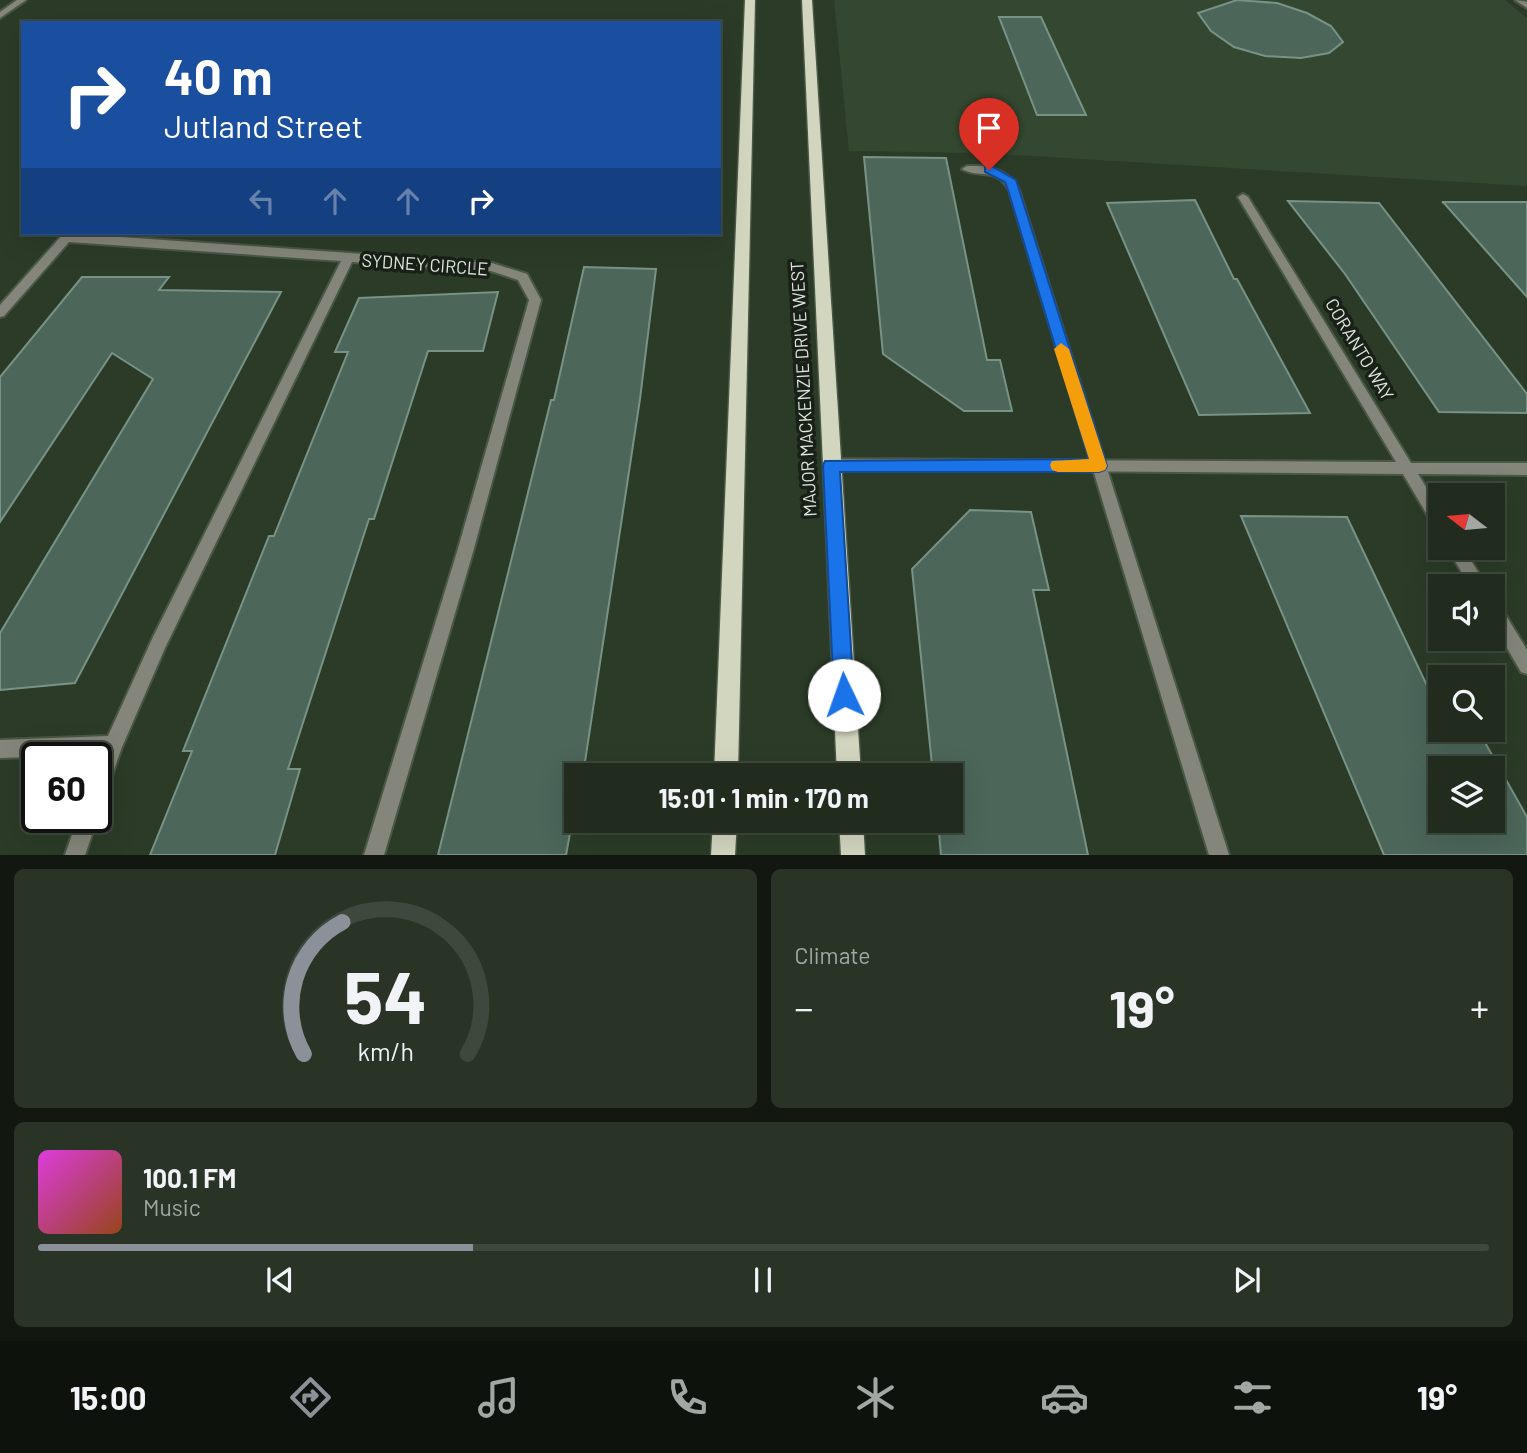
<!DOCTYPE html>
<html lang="en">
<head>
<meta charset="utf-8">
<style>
	body { margin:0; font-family:Barlow,sans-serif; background:#293427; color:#f1f3f6; height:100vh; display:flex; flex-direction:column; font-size:26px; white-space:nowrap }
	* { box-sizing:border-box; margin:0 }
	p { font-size:23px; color:#a2a7a4 }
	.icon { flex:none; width:38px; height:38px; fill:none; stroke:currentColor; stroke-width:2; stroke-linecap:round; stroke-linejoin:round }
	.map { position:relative; height:855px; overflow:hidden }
	.side { display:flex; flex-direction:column; gap:14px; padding:14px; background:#121810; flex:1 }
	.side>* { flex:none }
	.hud { position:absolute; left:21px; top:21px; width:700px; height:214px; border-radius:0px; box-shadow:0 7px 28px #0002,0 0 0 2px #3e483c; background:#1a4fa0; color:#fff; overflow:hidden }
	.needle { width:46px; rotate:286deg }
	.buttons { position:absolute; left:1428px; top:483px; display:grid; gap:14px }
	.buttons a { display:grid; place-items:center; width:77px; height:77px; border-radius:0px; background:#212c1e; box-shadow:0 7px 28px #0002,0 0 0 2px #3e483c; font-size:35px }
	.speed { position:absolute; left:21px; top:742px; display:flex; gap:14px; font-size:35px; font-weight:700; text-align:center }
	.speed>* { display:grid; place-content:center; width:91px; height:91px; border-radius:50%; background:#212c1e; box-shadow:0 7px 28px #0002,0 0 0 2px #3e483c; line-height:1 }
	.speed .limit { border:4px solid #111; border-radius:10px; background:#fff; color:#111 }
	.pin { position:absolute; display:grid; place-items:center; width:60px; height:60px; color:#fff; margin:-72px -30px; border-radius:50% 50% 50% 0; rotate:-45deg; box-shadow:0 0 7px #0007 }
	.pin .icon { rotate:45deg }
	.me { position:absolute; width:77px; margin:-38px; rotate:357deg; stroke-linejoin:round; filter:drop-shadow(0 0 5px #0008) }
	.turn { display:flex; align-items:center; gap:24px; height:147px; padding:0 28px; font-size:32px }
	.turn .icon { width:91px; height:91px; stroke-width:2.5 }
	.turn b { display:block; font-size:49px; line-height:60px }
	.lanes { display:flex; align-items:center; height:66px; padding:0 28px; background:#0003; justify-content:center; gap:35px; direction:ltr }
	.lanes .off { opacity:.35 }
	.big { font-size:52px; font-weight:700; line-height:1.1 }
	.side .widget { flex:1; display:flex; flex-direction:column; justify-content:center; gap:10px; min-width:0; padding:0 24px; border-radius:10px; background:#293427 }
	.side .dial { align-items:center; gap:0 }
	.dial svg { height:182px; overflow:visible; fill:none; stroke:#3e483c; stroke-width:7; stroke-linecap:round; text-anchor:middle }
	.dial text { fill:#f1f3f6; stroke:none }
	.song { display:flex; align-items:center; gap:21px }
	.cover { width:84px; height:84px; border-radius:10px; background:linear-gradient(135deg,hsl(300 70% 55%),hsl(20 70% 35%)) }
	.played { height:7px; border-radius:4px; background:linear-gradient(90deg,#8c9099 30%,#3e483c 30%) }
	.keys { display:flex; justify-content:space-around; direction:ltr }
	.heat { display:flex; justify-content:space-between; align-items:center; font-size:38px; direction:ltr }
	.side .tiles { flex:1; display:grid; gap:14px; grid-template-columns:1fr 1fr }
	.widget:last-child { grid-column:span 2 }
	.trip { position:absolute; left:564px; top:763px; width:399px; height:70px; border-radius:0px; background:#212c1e; box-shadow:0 7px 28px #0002,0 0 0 2px #3e483c; font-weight:700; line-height:70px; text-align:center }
	.menu { display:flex; height:112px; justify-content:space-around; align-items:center; background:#0d120c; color:#a2a7a4 }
	.menu .icon { width:49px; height:49px }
	.menu .on { color:#8c9099 }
	.menu b { font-size:32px; color:#f1f3f6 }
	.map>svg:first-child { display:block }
	.built { fill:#344730 }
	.building { fill:#4c665a; stroke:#779385; stroke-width:2; fill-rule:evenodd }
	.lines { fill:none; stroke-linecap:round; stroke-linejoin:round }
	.service-casing { stroke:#495745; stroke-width:4 }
	.minor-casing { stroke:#495745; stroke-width:4 }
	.primary-casing { stroke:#495745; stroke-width:3 }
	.service { fill:#84867b; fill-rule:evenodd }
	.minor { fill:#84867b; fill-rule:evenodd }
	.primary { fill:#d3d6bf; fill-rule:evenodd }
	.route { fill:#1a73e8; stroke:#114b97; stroke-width:2 }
	.slow { fill:#f59e0b }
	.labels { text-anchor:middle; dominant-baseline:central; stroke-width:7; stroke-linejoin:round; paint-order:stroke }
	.street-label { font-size:18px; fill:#dfe8dd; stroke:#192017 }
</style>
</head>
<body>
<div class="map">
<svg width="1527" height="855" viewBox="0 0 1527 855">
	<rect width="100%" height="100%" fill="#2c3b28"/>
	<polygon class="built" points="834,0 1505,0 1527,18 1527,186 982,153 849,151"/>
	<g class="building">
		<polygon points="1237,0 1277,3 1307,13 1331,26 1343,42 1329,53 1301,58 1265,56 1234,47 1211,31 1198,13"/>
		<polygon points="999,17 1041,17 1086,115 1037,115"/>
		<polygon points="864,157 946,158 987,360 1000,360 1012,411 964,411 883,354"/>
		<polygon points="1195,200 1234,279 1237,279 1310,413 1199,415 1107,203"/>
		<polygon points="1288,201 1379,203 1527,394 1527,413 1439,412 1345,274"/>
		<polygon points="1442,202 1527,202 1527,297 1444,203"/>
		<polygon points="584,267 656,269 640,399 583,775 576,775 576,801 566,855 438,855 551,400 554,400"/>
		<polygon points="82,277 169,277 159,290 281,292 75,683 0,690 0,633 153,379 112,353 0,522 0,377"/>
		<polygon points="498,292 483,351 428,351 374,519 369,519 288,769 300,769 275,855 150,855 192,751 183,751 269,536 274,536 348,352 335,352 359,298"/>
		<polygon points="970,510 1031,512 1049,590 1033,590 1088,855 941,855 938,821 950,821 950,775 933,775 912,569"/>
		<path d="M1241,516L1347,517L1440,713V730H1478L1527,817V855H1384ZM1440,768H1493V821H1440Z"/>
	</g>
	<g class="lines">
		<g class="service-casing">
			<path id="service" d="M981,166C999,169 1011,174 1019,190L1229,855H1209L1009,190C996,166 978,179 962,169L967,166Z"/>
		</g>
		<g class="minor-casing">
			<g id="minor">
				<polygon points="17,0 26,0 0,18 0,12"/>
				<polygon points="1515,0 1527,2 1527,8"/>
				<polygon points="1243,194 1248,197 1411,463 1527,463 1527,475 1418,474 1440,510 1440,529 1435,528 1403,474 826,469 824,465 826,461 831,459 1396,462 1238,197"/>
				<polygon points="64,233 492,263 527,274 541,300 473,552 384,855 364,855 457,552 529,300 518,280 491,271 352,262 165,648 122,747 103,801 96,803 96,766 100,755 0,758 0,740 108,736 153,637 341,261 69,242 4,316 0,317 0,305"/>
				<polygon points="1447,548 1463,548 1487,586 1470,586"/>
				<polygon points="1493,602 1499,604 1527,650 1527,674 1521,672 1493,624"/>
				<polygon points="96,813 98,817 85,855 65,855 78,817 96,817"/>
			</g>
		</g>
		<g class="primary-casing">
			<g id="primary">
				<polygon points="745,0 755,0 738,775 714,775"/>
				<polygon points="802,0 812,0 861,775 837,775"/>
				<polygon points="713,821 737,821 735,855 711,855"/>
				<polygon points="839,821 863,821 865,855 841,855"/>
			</g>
		</g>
		<use href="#service" class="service"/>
		<use href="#minor" class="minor"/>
		<use href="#primary" class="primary"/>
	</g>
	<polygon class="route" points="985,167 993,167 1016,180 1107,466 1105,470 1099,472 840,472 854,695 852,702 844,705 837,702 834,695 823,465 825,461 1089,459 1008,190 1005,182 985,172"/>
	<polygon class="slow" points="1061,343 1069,349 1107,466 1105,470 1099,472 1058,472 1052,470 1050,465 1052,461 1089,459 1054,349"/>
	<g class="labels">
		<g class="street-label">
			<text transform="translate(425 264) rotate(4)">SYDNEY CIRCLE</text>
			<text transform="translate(1360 349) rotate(59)">CORANTO WAY</text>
			<text transform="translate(803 389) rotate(-93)">MAJOR MACKENZIE DRIVE WEST</text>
		</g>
	</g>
</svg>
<div class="buttons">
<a><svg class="needle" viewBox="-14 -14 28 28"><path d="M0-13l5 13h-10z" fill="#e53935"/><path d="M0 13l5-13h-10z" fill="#a2a7a4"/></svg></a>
<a><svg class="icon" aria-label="sound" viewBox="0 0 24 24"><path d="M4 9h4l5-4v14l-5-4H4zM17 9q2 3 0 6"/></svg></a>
<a><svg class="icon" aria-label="search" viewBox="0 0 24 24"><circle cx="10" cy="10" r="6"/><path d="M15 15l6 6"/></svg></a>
<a><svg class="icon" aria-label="layers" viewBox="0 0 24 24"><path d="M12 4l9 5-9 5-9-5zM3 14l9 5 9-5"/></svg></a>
</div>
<div class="speed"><div class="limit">60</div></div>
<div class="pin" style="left:989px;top:170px;background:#d93025"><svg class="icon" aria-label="arrive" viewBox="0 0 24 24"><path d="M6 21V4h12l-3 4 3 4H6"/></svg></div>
<svg class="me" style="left:844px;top:695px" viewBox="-20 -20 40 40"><circle r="19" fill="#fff"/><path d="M0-13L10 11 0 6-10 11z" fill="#1a73e8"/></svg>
<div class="trip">15:01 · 1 min · 170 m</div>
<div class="hud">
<div class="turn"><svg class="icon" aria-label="right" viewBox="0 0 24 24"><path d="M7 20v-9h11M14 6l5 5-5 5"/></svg><div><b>40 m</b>Jutland Street</div></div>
<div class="lanes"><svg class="icon off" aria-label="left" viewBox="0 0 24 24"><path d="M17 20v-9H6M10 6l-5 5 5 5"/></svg><svg class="icon off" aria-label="ahead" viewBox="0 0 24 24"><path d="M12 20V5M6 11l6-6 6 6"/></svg><svg class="icon off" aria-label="ahead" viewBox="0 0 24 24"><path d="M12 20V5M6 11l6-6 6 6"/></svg><svg class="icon" aria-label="right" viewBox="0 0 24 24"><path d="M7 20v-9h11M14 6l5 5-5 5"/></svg></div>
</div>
</div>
<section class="side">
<div class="tiles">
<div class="widget dial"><svg viewBox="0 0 100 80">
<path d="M14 69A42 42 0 1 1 86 69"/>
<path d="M14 69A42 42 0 0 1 31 11" stroke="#8c9099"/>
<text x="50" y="56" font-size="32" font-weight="700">54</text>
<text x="50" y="72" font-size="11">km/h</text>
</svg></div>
<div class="widget"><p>Climate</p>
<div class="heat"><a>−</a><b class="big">19°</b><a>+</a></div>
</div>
<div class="widget">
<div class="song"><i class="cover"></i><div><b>100.1 FM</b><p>Music</p></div></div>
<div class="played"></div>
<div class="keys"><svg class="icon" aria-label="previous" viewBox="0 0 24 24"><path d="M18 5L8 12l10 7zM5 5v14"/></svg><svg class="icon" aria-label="pause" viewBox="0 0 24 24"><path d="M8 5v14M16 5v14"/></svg><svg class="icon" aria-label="next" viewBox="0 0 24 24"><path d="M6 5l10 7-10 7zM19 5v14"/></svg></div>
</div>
</div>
</section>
<nav class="menu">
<b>15:00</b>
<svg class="icon on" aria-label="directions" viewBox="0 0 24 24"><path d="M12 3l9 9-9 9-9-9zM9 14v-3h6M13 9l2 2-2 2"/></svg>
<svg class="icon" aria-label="music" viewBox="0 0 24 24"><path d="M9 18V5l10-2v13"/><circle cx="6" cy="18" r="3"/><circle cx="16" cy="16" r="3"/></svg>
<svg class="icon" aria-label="phone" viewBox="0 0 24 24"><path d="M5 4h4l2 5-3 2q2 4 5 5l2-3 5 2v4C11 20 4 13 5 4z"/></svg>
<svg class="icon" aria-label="climate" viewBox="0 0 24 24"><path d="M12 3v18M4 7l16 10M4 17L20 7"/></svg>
<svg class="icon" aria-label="car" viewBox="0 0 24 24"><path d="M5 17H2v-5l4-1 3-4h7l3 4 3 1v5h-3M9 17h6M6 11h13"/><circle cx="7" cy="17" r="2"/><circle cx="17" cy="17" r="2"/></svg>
<svg class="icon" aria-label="filters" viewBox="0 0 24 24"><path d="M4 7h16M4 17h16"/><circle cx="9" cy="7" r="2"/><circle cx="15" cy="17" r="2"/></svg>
<b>19°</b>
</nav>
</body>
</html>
